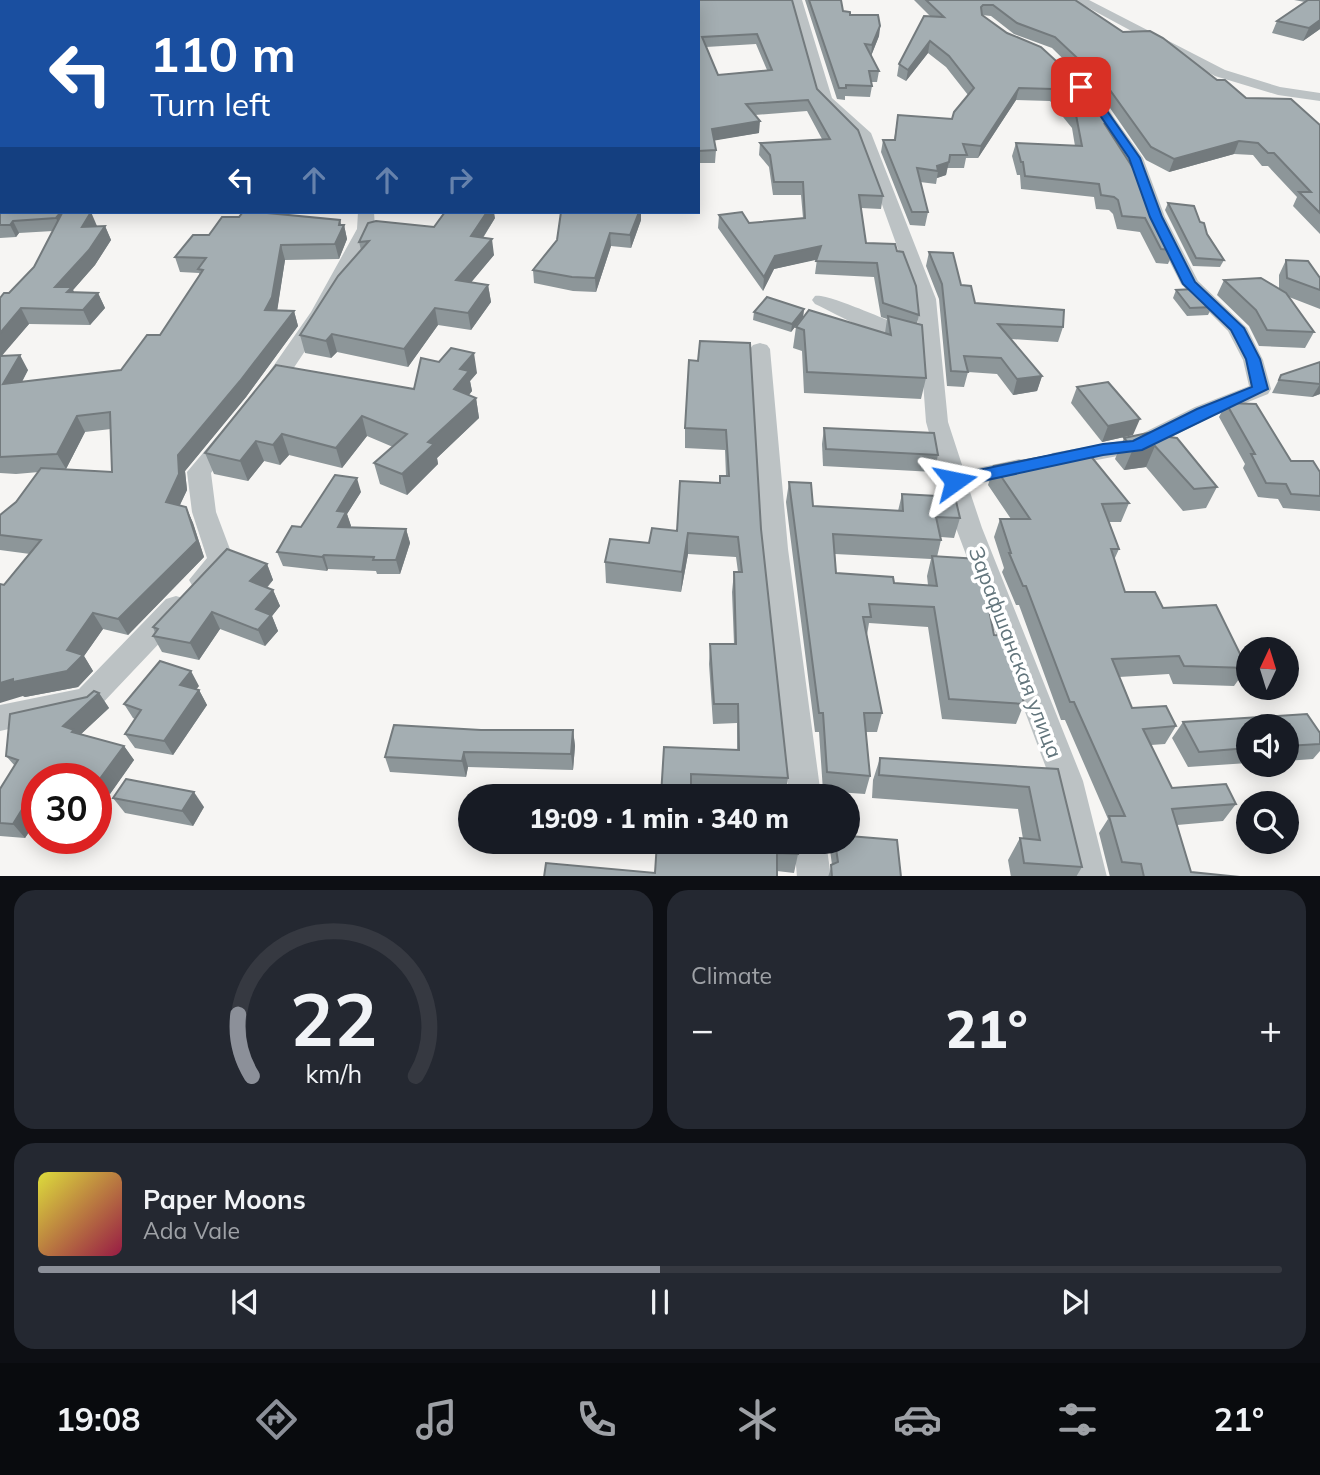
<!DOCTYPE html>
<html lang="en">
<head>
<meta charset="utf-8">
<style>
	body { margin:0; font-family:Mulish,sans-serif; background:#242831; color:#f1f3f6; height:100vh; display:flex; flex-direction:column; font-size:26px; white-space:nowrap }
	* { box-sizing:border-box; margin:0 }
	p { font-size:23px; color:#9ea1a6 }
	.icon { flex:none; width:38px; height:38px; fill:none; stroke:currentColor; stroke-width:2; stroke-linecap:round; stroke-linejoin:round }
	.map { position:relative; height:876px; overflow:hidden }
	.side { display:flex; flex-direction:column; gap:14px; padding:14px; background:#0d0f14; flex:1 }
	.side>* { flex:none }
	.guide { position:absolute; left:0px; top:0px; width:700px; height:214px; box-shadow:0 4px 18px #0003; background:#1a4fa0; color:#fff; overflow:hidden }
	.needle { width:46px; rotate:4deg }
	.fabs { position:absolute; left:1236px; top:637px; display:grid; gap:14px }
	.fabs a { display:grid; place-items:center; width:63px; height:63px; border-radius:50%; background:#171b24; box-shadow:0 4px 18px #0003; font-size:35px }
	.speed { position:absolute; left:21px; top:763px; display:flex; gap:14px; font-size:35px; font-weight:700; text-align:center }
	.speed>* { display:grid; place-content:center; width:91px; height:91px; border-radius:50%; background:#171b24; box-shadow:0 4px 18px #0003; line-height:1 }
	.speed .limit { border:10px solid #d22; background:#fff; color:#111 }
	.pin { position:absolute; display:grid; place-items:center; width:60px; height:60px; color:#fff; margin:-30px; border-radius:14px; box-shadow:0 4px 10px #0006 }
	.me { position:absolute; width:77px; margin:-38px; rotate:78deg; stroke-linejoin:round; filter:drop-shadow(0 0 5px #0008) }
	.turn { display:flex; align-items:center; gap:24px; height:147px; padding:0 35px; font-size:32px }
	.turn .icon { width:91px; height:91px; stroke-width:2.5 }
	.turn b { display:block; font-size:49px; line-height:60px }
	.lanes { display:flex; align-items:center; height:66px; padding:0 35px; background:#0003; justify-content:center; gap:35px; direction:ltr }
	.lanes .off { opacity:.35 }
	.big { font-size:52px; font-weight:800; line-height:1.1 }
	.side .card { flex:1; display:flex; flex-direction:column; justify-content:center; gap:10px; min-width:0; padding:0 24px; border-radius:21px; background:#242831 }
	.side .dial { align-items:center; gap:0 }
	.dial svg { height:182px; overflow:visible; fill:none; stroke:#363941; stroke-width:7; stroke-linecap:round; text-anchor:middle }
	.dial text { fill:#f1f3f6; stroke:none }
	.song { display:flex; align-items:center; gap:21px }
	.cover { width:84px; height:84px; border-radius:10px; background:linear-gradient(135deg,hsl(60 70% 55%),hsl(340 70% 35%)) }
	.played { height:7px; border-radius:4px; background:linear-gradient(90deg,#8c9099 50%,#363941 50%) }
	.keys { display:flex; justify-content:space-around; direction:ltr }
	.heat { display:flex; justify-content:space-between; align-items:center; font-size:38px; direction:ltr }
	.side .tiles { flex:1; display:grid; gap:14px; grid-template-columns:1fr 1fr }
	.card:last-child { grid-column:span 2 }
	.trip { position:absolute; left:458px; top:784px; width:402px; height:70px; border-radius:35px; background:#171b24; box-shadow:0 4px 18px #0003; font-weight:800; line-height:70px; text-align:center }
	.tabs { display:flex; height:112px; justify-content:space-around; align-items:center; background:#090b0e; color:#9ea1a6 }
	.tabs .icon { width:49px; height:49px }
	.tabs .active { color:#8c9099 }
	.tabs b { font-size:32px; color:#f1f3f6 }
	.map>svg:first-child { display:block }
	.lines { fill:none; stroke-linecap:round; stroke-linejoin:round }
	.minor { fill:#bcc2c4; fill-rule:evenodd }
	.wall { fill:#8d9699; fill-rule:evenodd }
	.shaded-wall { fill:#737a7d }
	.building { fill:#a4aeb2; stroke:#737a7d; stroke-width:2; fill-rule:evenodd }
	.route { fill:#1a73e8; stroke:#114b97; stroke-width:2 }
	.labels { text-anchor:middle; dominant-baseline:central; stroke-width:7; stroke-linejoin:round; paint-order:stroke }
	.street-label { font-size:21px; fill:#62757c; stroke:#fff }
</style>
</head>
<body>
<div class="map">
<svg width="1320" height="877" viewBox="0 0 1320 877">
	<rect width="100%" height="100%" fill="#f6f5f3"/>
	<g class="lines">
		<g class="minor">
			<path d="M790,0H802L832,98L871,133L936,299L948,422L964,471L1019,459L1027,461L1031,467L1027,473L968,486L982,528L1083,781L1107,877H1073L1051,781L956,528L926,422L920,341C895,348 839,315 815,304L812,300L815,296C829,293 898,326 919,332L916,299L857,135L818,100Z"/>
			<polygon points="1074,0 1089,0 1225,70 1280,87 1320,93 1320,101 1278,95 1215,76"/>
			<polygon points="1100,104 1105,105 1143,158 1165,217 1198,281 1247,328 1263,360 1271,389 1268,394 1211,417 1144,451 1060,467 1052,465 1048,459 1052,453 1131,439 1195,407 1249,386 1243,360 1228,331 1181,284 1147,217 1127,158 1093,108"/>
			<polygon points="358,212 374,212 375,229 331,312 275,396 259,396 256,391 311,312 357,229"/>
			<polygon points="760,343 767,345 770,349 788,549 821,796 789,796 762,549 750,349 753,345"/>
			<path d="M227,431L235,434L238,439L211,473L216,512L234,560C225,576 211,593 193,587L189,580L207,558L192,512L187,472L219,434Z"/>
			<polygon points="176,596 186,599 190,607 186,615 97,709 0,731 0,705 79,689 166,599"/>
			<polygon points="794,842 826,842 831,877 797,877"/>
		</g>
	</g>
	<g class="wall">
		<polygon points="0,0 167,0 165,2 0,2"/>
		<path d="M792,0L817,89L883,196L881,209L861,208L866,243L897,251L919,315L917,324L926,378L921,399L804,393L802,351L793,348L796,327L885,333L887,319L881,317L874,277L815,274L817,259L774,269L763,291L718,228L719,215L749,223L803,218L801,195H773L769,167L759,155L760,143L822,139L807,111L755,115L759,133L714,140L716,150L715,163H698V2ZM756,44L767,70L718,75L706,47Z"/>
		<polygon points="805,0 841,0 843,11 880,26 879,36 871,56 879,71 877,82 871,82 872,86 870,97 845,96 845,100 837,99"/>
		<polygon points="914,0 1075,0 1123,32 1217,80 1246,98 1320,125 1320,234 1293,206 1297,197 1268,166 1262,166 1253,155 1234,154 1169,172 1146,160 1103,98 1052,48 1014,34 991,16 982,15 1117,130 1114,139 1174,250 1168,264 1156,263 1140,232 1117,229 1113,214 1109,210 1096,209 1094,197 1021,189 1020,175 1017,175 1012,156 1016,143 1075,146 1072,128 1050,101 1016,100 978,158 966,158 964,168 947,168 946,175 937,178 936,184 920,182 928,212 925,226 910,225 881,152 883,140 894,140 898,115 952,119 968,95 946,67 928,53 906,81 897,76 899,64 930,16"/>
		<polygon points="1294,0 1320,0 1320,29 1303,41 1272,33 1277,21 1305,2"/>
		<path d="M0,122H2V212L73,213L97,226H105L111,240L95,265L73,290L74,292L98,293L105,308L90,325L29,324L1,356L28,370L22,382L121,370L160,335L200,275L199,273L180,272L175,257L239,217L243,212H273V213L344,225L347,239L339,259L285,260L277,310L294,311L298,326L246,397L185,471L187,490L179,506L186,507L193,523L204,557L128,635L103,629L84,656L93,671L78,687L25,697L23,696L4,585L30,554L0,550V515L16,502L39,472L16,474L0,473V298L9,293L34,267L53,231L19,233L16,237L0,238V205L1,204L0,201ZM111,429L112,472L66,469L85,432Z"/>
		<polygon points="1168,203 1200,222 1224,260 1220,267 1193,266 1165,210"/>
		<polygon points="495,218 483,238 494,255 471,282 488,285 491,302 471,330 438,325 408,367 337,352 331,358 305,353 300,335 361,250 359,242 434,227"/>
		<polygon points="641,220 631,248 611,246 596,292 573,291 534,283 533,270 557,240"/>
		<polygon points="929,252 961,285 975,303 1063,327 1058,342 1011,339 1042,376 1037,391 1013,395 997,374 968,372 964,387 947,386 939,299 926,266"/>
		<polygon points="1286,260 1320,278 1320,309 1289,297 1314,332 1305,348 1259,346 1249,326 1217,295 1224,280 1279,289 1279,275"/>
		<polygon points="1176,290 1212,307 1208,315 1187,316 1173,298"/>
		<polygon points="804,309 803,317 791,332 753,320 754,312"/>
		<polygon points="700,341 761,529 788,778 785,796 691,793 664,747 737,750 737,723 713,724 709,664 710,644 734,644 732,592 734,572 738,572 736,557 688,554 681,592 606,583 605,562 677,531 726,476 725,450 685,448 685,428 698,361"/>
		<polygon points="1320,362 1320,394 1312,397 1272,393 1281,375"/>
		<polygon points="477,373 470,381 472,391 469,395 476,398 479,418 437,458 438,464 407,495 380,484 374,463 393,447 367,436 342,468 289,455 280,465 264,461 248,481 214,474 205,453 414,389"/>
		<polygon points="1077,387 1133,435 1102,442 1071,403"/>
		<polygon points="1226,403 1291,461 1320,472 1320,511 1283,508 1278,499 1258,497 1243,468 1245,464 1219,417"/>
		<polygon points="824,428 938,455 934,472 823,466 822,444"/>
		<polygon points="1161,436 1217,487 1206,508 1183,511 1146,467 1124,470 1115,459 1124,438"/>
		<polygon points="994,466 1129,503 1121,522 1109,522 1119,549 1114,560 1125,592 1163,608 1247,668 1234,686 1173,684 1169,674 1119,677 1132,708 1176,726 1165,744 1151,745 1172,788 1236,804 1223,821 1177,825 1191,872 1240,877 1110,877 1099,833 1108,819 1065,720 1061,720 1019,605 1016,605 1002,572 1004,568 994,537 1000,519 1011,519 988,485"/>
		<path d="M789,482L813,506L898,511L902,494L960,518L954,538L941,537V540L937,557L989,585L986,594L994,635L1024,704L1016,724L942,719L928,627L869,623L867,635L882,713L877,732H866L870,776L865,794L823,791L819,732H815L786,502ZM835,554L931,559L927,576L928,585L894,583L836,573Z"/>
		<polygon points="361,492 347,514 351,526 350,528 406,529 410,543 400,574 377,574 376,571 328,569 327,571 283,566 277,552 301,527"/>
		<polygon points="267,564 273,580 267,588 273,590 280,606 272,616 278,631 265,646 220,629 199,660 162,652 153,636 155,633 153,627"/>
		<polygon points="199,686 196,689 199,690 207,705 173,755 135,748 125,734 135,719 133,718 124,704"/>
		<polygon points="99,693 109,708 81,734 124,746 134,760 110,794 96,791 96,779 37,779 37,820 25,838 0,836 0,789 15,766 6,756 87,697"/>
		<polygon points="1307,714 1320,733 1320,751 1313,759 1286,761 1286,726 1248,726 1248,763 1188,767 1172,738 1183,722"/>
		<polygon points="481,730 573,730 575,746 573,770 468,767 466,777 390,772 385,757"/>
		<polygon points="880,758 1058,769 1082,867 1076,877 1011,877 1008,860 1020,838 1023,839 1018,809 872,798 873,780"/>
		<polygon points="113,798 204,807 193,826 125,813"/>
		<polygon points="657,842 798,854 794,873 777,871 655,873"/>
		<polygon points="832,842 849,842 901,877 828,877 832,865 830,850"/>
	</g>
	<g class="shaded-wall">
		<polygon points="1320,20 1320,29 1303,41 1309,28"/>
		<polygon points="880,26 879,36 871,56 872,45"/>
		<polygon points="930,41 928,53 906,81 908,70"/>
		<polygon points="1019,88 1016,100 978,158 981,146"/>
		<polygon points="0,101 2,105 2,111 0,113"/>
		<polygon points="760,121 759,133 712,141 712,129"/>
		<polygon points="1239,141 1234,154 1169,172 1174,159"/>
		<polygon points="949,162 946,175 937,178 938,171 937,166"/>
		<polygon points="61,212 74,212 62,231 56,218"/>
		<polygon points="91,212 97,226 88,241 82,227"/>
		<polygon points="487,212 494,212 495,218 473,253 471,236"/>
		<polygon points="639,212 641,212 641,220 631,248 630,235"/>
		<polygon points="340,220 342,229 344,225 347,239 339,259 335,244"/>
		<polygon points="13,221 19,233 16,237 10,225"/>
		<polygon points="105,226 111,240 95,265 73,290 79,302 55,287"/>
		<polygon points="610,233 611,246 596,292 595,278"/>
		<polygon points="492,239 494,255 459,297 456,280"/>
		<polygon points="281,245 285,260 277,312 265,310"/>
		<polygon points="821,246 820,259 774,269 763,291 764,277 775,256"/>
		<polygon points="488,285 491,302 471,330 468,313"/>
		<polygon points="98,293 105,308 90,325 83,310"/>
		<polygon points="21,308 29,324 0,358 0,333"/>
		<polygon points="435,308 438,325 408,367 404,349"/>
		<polygon points="804,309 803,317 791,332 792,324"/>
		<polygon points="294,311 298,326 246,397 185,471 187,490 174,518 166,502 178,455"/>
		<polygon points="332,334 337,352 331,358 326,341"/>
		<polygon points="474,353 477,373 470,381 472,391 457,409 454,389 460,369"/>
		<polygon points="20,355 28,370 12,400 3,384"/>
		<polygon points="1042,376 1037,391 1013,395 1017,379"/>
		<polygon points="1320,384 1320,394 1312,397"/>
		<polygon points="476,398 479,418 437,458 438,464 407,495 402,474 428,442"/>
		<polygon points="77,416 85,432 66,469 57,454"/>
		<polygon points="362,416 367,436 342,468 336,448"/>
		<polygon points="1140,419 1133,435 1102,442 1108,426"/>
		<polygon points="282,434 289,455 280,465 273,445"/>
		<polygon points="256,441 264,461 248,481 240,461"/>
		<polygon points="1155,446 1146,467 1124,470 1133,449"/>
		<polygon points="357,478 361,492 347,514 351,526 343,541 338,527 337,511"/>
		<polygon points="186,507 193,523 204,557 128,635 118,619"/>
		<polygon points="406,529 410,543 400,574 396,560"/>
		<polygon points="688,533 688,554 681,592 682,572"/>
		<polygon points="324,555 328,569 327,571 322,557"/>
		<polygon points="267,564 273,580 257,598 250,581"/>
		<polygon points="273,590 280,606 272,616 278,631 265,646 258,630 256,609"/>
		<polygon points="212,612 220,629 199,660 190,643"/>
		<polygon points="93,613 103,629 84,656 93,671 78,687 25,697 23,696 0,703 0,683 67,650"/>
		<polygon points="191,671 199,686 188,699 180,685"/>
		<polygon points="199,690 207,705 173,755 164,741"/>
		<polygon points="99,693 109,708 79,736 63,726"/>
		<polygon points="573,730 575,746 573,770 571,754"/>
		<polygon points="124,746 134,760 110,794 99,780"/>
		<polygon points="464,752 468,767 466,777 462,761"/>
		<polygon points="194,792 204,807 193,826 182,811"/>
		<polygon points="26,803 37,816 37,820 25,838 13,824"/>
	</g>
	<g class="building">
		<polygon points="23,0 137,0 136,2 74,2 74,1 22,2"/>
		<polygon points="340,0 348,1 349,0 466,0 466,1 339,2"/>
		<path d="M613,0H792L817,89L858,130L883,196L859,195L866,243L895,244L897,251L903,252L916,286L919,315L883,303L877,263L816,261L821,246L775,256L764,277L719,215L742,212L749,223L805,218L803,182H774L770,155L760,143L830,139L808,100L746,104L760,121L712,129L716,150L698,151V2H612ZM757,34L772,70L718,75L702,37Z"/>
		<polygon points="809,0 841,0 843,11 850,12 850,15 878,15 880,26 872,45 865,44 879,71 869,71 872,86 846,85 846,88 839,88"/>
		<polygon points="926,0 1075,0 1123,32 1150,31 1163,38 1217,80 1225,80 1246,98 1291,99 1320,125 1320,213 1299,192 1311,192 1274,153 1268,153 1258,143 1239,141 1174,159 1151,147 1107,86 1055,37 1017,23 993,5 983,5 981,7 982,15 1007,33 1041,47 1093,95 1117,130 1104,123 1142,182 1150,205 1174,250 1161,249 1145,218 1122,216 1118,200 1114,197 1101,195 1099,184 1025,176 1023,162 1021,162 1016,143 1082,146 1076,115 1053,89 1019,88 981,146 963,144 967,155 950,155 949,162 937,166 938,171 917,168 928,212 912,212 883,140 895,140 898,115 952,119 954,112 974,88 949,56 930,41 908,70 899,64 924,16 944,17"/>
		<polygon points="1308,0 1320,0 1320,20 1309,28 1277,21"/>
		<polygon points="0,122 2,122 2,199 0,198"/>
		<polygon points="1168,203 1194,206 1200,222 1204,223 1207,234 1224,260 1196,258"/>
		<polygon points="2,204 2,212 61,212 56,218 13,221 10,225 0,225 0,205"/>
		<polygon points="91,212 82,227 105,226 89,250 55,287 72,287 67,292 98,293 83,310 21,308 0,333 0,298 4,293 9,293 34,267 62,213"/>
		<polygon points="243,212 268,212 268,213 340,220 339,225 344,225 335,244 281,245 272,297 265,310 294,311 240,381 178,455 179,474 166,502 186,507 197,541 118,619 93,613 67,650 83,655 67,671 13,682 13,679 0,683 0,584 4,585 41,540 0,535 0,515 16,502 41,468 112,472 110,412 77,416 57,454 0,457 0,356 20,355 3,384 121,370 147,335 160,335 203,270 198,269 206,258 175,257 193,235 209,235 222,217 239,217"/>
		<polygon points="445,212 487,212 471,236 492,239 456,280 488,285 468,313 435,308 404,349 332,334 326,341 300,335 338,276 369,241 359,242 368,223 376,221 434,227"/>
		<polygon points="561,212 639,212 630,235 610,233 595,278 572,277 533,270 557,240"/>
		<polygon points="929,252 953,253 961,285 971,286 975,303 1064,310 1063,327 998,324 1042,376 1017,379 1001,358 964,356 968,372 951,371 942,284"/>
		<polygon points="1286,260 1308,261 1320,278 1320,290 1287,278"/>
		<polygon points="1261,278 1286,293 1314,332 1267,330 1256,310 1224,280"/>
		<polygon points="1194,289 1212,307 1190,308 1176,290"/>
		<polygon points="767,297 804,309 792,324 754,312"/>
		<polygon points="809,310 891,335 888,316 922,325 926,378 807,372 804,330 796,327"/>
		<polygon points="700,341 750,343 761,529 788,778 691,774 691,796 661,796 664,747 739,750 738,704 714,704 710,644 736,644 734,572 742,572 738,537 688,533 682,572 605,562 610,539 649,543 652,528 677,531 680,481 720,483 720,476 729,476 726,430 685,428 689,360 698,361"/>
		<polygon points="451,348 474,353 460,369 469,371 454,389 476,398 428,442 434,444 402,474 374,463 407,434 362,416 336,448 282,434 273,445 256,441 240,461 205,453 276,365 414,389 421,358 439,362"/>
		<polygon points="1320,362 1320,384 1279,380 1281,375"/>
		<polygon points="1108,382 1140,419 1108,426 1077,387"/>
		<polygon points="1226,403 1256,404 1291,461 1313,461 1320,472 1320,496 1291,494 1286,484 1266,483 1251,454 1255,454"/>
		<polygon points="824,428 934,433 938,455 826,449"/>
		<polygon points="1157,431 1161,436 1177,438 1217,487 1194,489 1155,446 1133,449 1124,438"/>
		<polygon points="1085,449 1129,503 1102,504 1119,549 1111,549 1125,592 1155,592 1163,608 1216,605 1247,668 1184,666 1179,656 1112,659 1132,708 1166,706 1176,726 1143,729 1172,788 1226,784 1236,804 1172,809 1191,872 1240,877 1144,877 1141,864 1122,862 1109,816 1125,816 1074,702 1070,702 1026,586 1023,586 1009,553 1011,553 1000,519 1030,519 994,466"/>
		<polygon points="335,475 357,478 337,511 346,512 338,527 406,529 396,560 373,560 374,557 324,555 322,557 277,552 292,526 301,527"/>
		<polygon points="789,482 811,483 813,506 903,511 902,494 955,497 960,518 936,517 941,540 833,534 836,573 893,577 894,583 937,586 932,556 979,559 989,585 984,584 994,635 1009,636 1024,704 949,699 934,607 869,604 871,617 863,617 882,713 864,713 870,776 827,772 823,713 819,713"/>
		<polygon points="227,549 267,564 250,581 273,590 256,609 271,615 258,630 212,612 190,643 153,636 158,629 153,627"/>
		<polygon points="160,661 191,671 180,685 199,690 164,741 125,734 141,710 124,704"/>
		<polygon points="94,691 99,693 63,726 74,730 72,732 124,746 99,780 80,775 78,779 37,779 37,804 26,803 13,824 0,823 0,789 18,760 6,756 10,714 87,697"/>
		<polygon points="1307,714 1320,733 1320,744 1286,746 1286,726 1248,726 1248,748 1199,752 1183,722"/>
		<polygon points="394,725 481,730 573,730 571,754 464,752 462,761 385,757"/>
		<polygon points="880,758 1058,769 1082,867 1024,863 1020,838 1040,840 1029,787 879,775"/>
		<polygon points="126,779 194,792 182,811 113,798"/>
		<polygon points="849,836 897,840 901,877 832,877 831,865 838,862 835,842 849,842"/>
		<polygon points="657,842 797,842 798,854 777,853 777,877 544,877 546,863 655,873"/>
	</g>
	<polygon class="route" points="1078,85 1085,85 1100,101 1140,158 1162,217 1195,282 1244,328 1260,359 1268,389 1142,450 1103,455 955,487 949,485 946,481 955,475 1103,444 1133,441 1197,409 1252,387 1246,359 1231,330 1183,284 1150,217 1129,158 1093,105 1078,89"/>
	<g class="labels">
		<g class="street-label">
			<text transform="translate(1016 652) rotate(69)">Зарафшанская улица</text>
		</g>
	</g>
</svg>
<div class="fabs">
<a><svg class="needle" viewBox="-14 -14 28 28"><path d="M0-13l5 13h-10z" fill="#e53935"/><path d="M0 13l5-13h-10z" fill="#9ea1a6"/></svg></a>
<a><svg class="icon" aria-label="sound" viewBox="0 0 24 24"><path d="M4 9h4l5-4v14l-5-4H4zM17 9q2 3 0 6"/></svg></a>
<a><svg class="icon" aria-label="search" viewBox="0 0 24 24"><circle cx="10" cy="10" r="6"/><path d="M15 15l6 6"/></svg></a>
</div>
<div class="speed"><div class="limit">30</div></div>
<div class="pin" style="left:1081px;top:87px;background:#d93025"><svg class="icon" aria-label="arrive" viewBox="0 0 24 24"><path d="M6 21V4h12l-3 4 3 4H6"/></svg></div>
<svg class="me" style="left:955px;top:481px" viewBox="-20 -20 40 40"><path d="M0-17L14 15 0 8-14 15z" fill="#1a73e8" stroke="#fff" stroke-width="4"/></svg>
<div class="trip">19:09 · 1 min · 340 m</div>
<div class="guide">
<div class="turn"><svg class="icon" aria-label="left" viewBox="0 0 24 24"><path d="M17 20v-9H6M10 6l-5 5 5 5"/></svg><div><b>110 m</b>Turn left</div></div>
<div class="lanes"><svg class="icon" aria-label="left" viewBox="0 0 24 24"><path d="M17 20v-9H6M10 6l-5 5 5 5"/></svg><svg class="icon off" aria-label="ahead" viewBox="0 0 24 24"><path d="M12 20V5M6 11l6-6 6 6"/></svg><svg class="icon off" aria-label="ahead" viewBox="0 0 24 24"><path d="M12 20V5M6 11l6-6 6 6"/></svg><svg class="icon off" aria-label="right" viewBox="0 0 24 24"><path d="M7 20v-9h11M14 6l5 5-5 5"/></svg></div>
</div>
</div>
<section class="side">
<div class="tiles">
<div class="card dial"><svg viewBox="0 0 100 80">
<path d="M14 69A42 42 0 1 1 86 69"/>
<path d="M14 69A42 42 0 0 1 8 42" stroke="#8c9099"/>
<text x="50" y="56" font-size="32" font-weight="700">22</text>
<text x="50" y="72" font-size="11">km/h</text>
</svg></div>
<div class="card"><p>Climate</p>
<div class="heat"><a>−</a><b class="big">21°</b><a>+</a></div>
</div>
<div class="card">
<div class="song"><i class="cover"></i><div><b>Paper Moons</b><p>Ada Vale</p></div></div>
<div class="played"></div>
<div class="keys"><svg class="icon" aria-label="previous" viewBox="0 0 24 24"><path d="M18 5L8 12l10 7zM5 5v14"/></svg><svg class="icon" aria-label="pause" viewBox="0 0 24 24"><path d="M8 5v14M16 5v14"/></svg><svg class="icon" aria-label="next" viewBox="0 0 24 24"><path d="M6 5l10 7-10 7zM19 5v14"/></svg></div>
</div>
</div>
</section>
<nav class="tabs">
<b>19:08</b>
<svg class="icon active" aria-label="directions" viewBox="0 0 24 24"><path d="M12 3l9 9-9 9-9-9zM9 14v-3h6M13 9l2 2-2 2"/></svg>
<svg class="icon" aria-label="music" viewBox="0 0 24 24"><path d="M9 18V5l10-2v13"/><circle cx="6" cy="18" r="3"/><circle cx="16" cy="16" r="3"/></svg>
<svg class="icon" aria-label="phone" viewBox="0 0 24 24"><path d="M5 4h4l2 5-3 2q2 4 5 5l2-3 5 2v4C11 20 4 13 5 4z"/></svg>
<svg class="icon" aria-label="climate" viewBox="0 0 24 24"><path d="M12 3v18M4 7l16 10M4 17L20 7"/></svg>
<svg class="icon" aria-label="car" viewBox="0 0 24 24"><path d="M5 17H2v-5l4-1 3-4h7l3 4 3 1v5h-3M9 17h6M6 11h13"/><circle cx="7" cy="17" r="2"/><circle cx="17" cy="17" r="2"/></svg>
<svg class="icon" aria-label="filters" viewBox="0 0 24 24"><path d="M4 7h16M4 17h16"/><circle cx="9" cy="7" r="2"/><circle cx="15" cy="17" r="2"/></svg>
<b>21°</b>
</nav>
</body>
</html>
